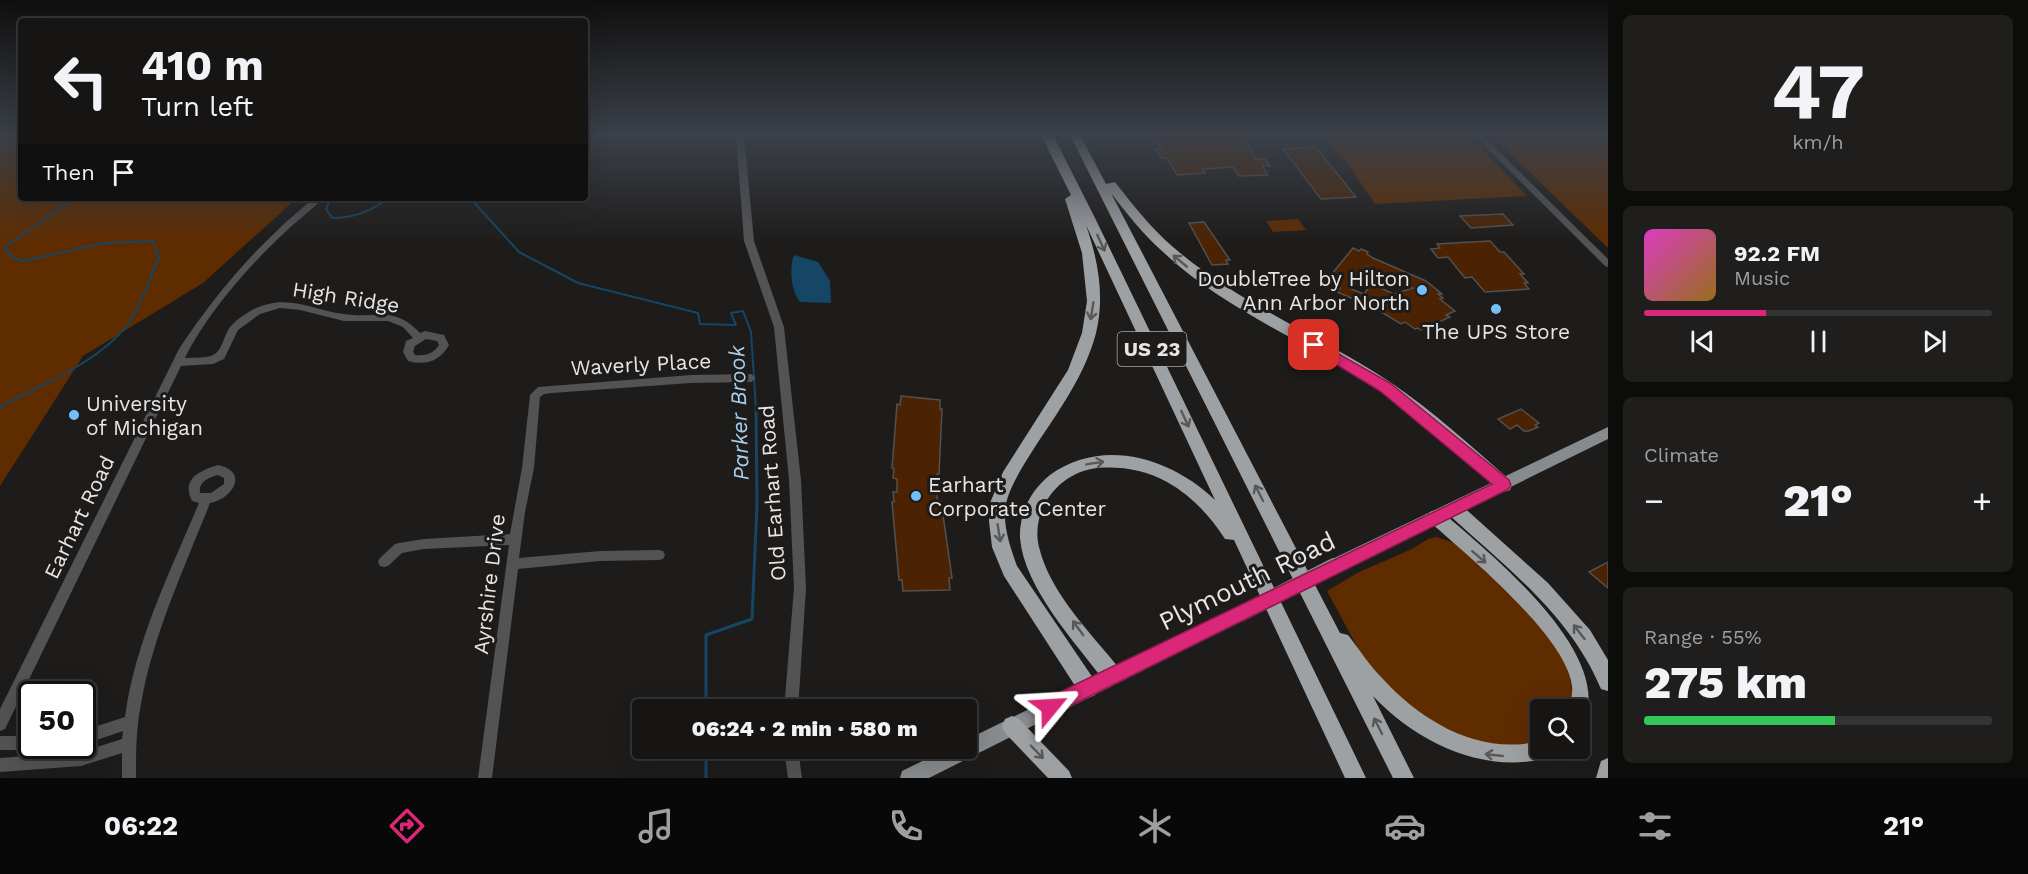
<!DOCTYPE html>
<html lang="en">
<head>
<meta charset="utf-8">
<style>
	body { margin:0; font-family:"Work Sans",sans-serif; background:#1f1e1d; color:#f1f3f6; height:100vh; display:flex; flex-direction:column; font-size:22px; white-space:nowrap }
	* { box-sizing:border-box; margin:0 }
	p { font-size:20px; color:#9e9fa0 }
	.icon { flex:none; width:33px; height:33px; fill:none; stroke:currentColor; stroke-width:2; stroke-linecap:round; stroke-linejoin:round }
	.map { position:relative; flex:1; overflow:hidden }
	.details { display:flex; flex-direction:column; gap:15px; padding:15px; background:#0c0c0b; width:420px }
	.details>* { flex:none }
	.top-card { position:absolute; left:18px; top:18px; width:570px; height:183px; border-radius:6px; box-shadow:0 6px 24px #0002,0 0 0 2px #353434; background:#161514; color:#f1f3f6; overflow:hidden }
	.buttons { position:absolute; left:1530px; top:699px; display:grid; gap:12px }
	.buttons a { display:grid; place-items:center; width:60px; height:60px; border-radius:6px; background:#161514; box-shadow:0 6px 24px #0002,0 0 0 2px #353434; font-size:30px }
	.speed { position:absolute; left:18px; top:681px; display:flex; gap:12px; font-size:30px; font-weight:700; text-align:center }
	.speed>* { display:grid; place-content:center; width:78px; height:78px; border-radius:50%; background:#161514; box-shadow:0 6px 24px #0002,0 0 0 2px #353434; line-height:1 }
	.speed .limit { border:3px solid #111; border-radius:9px; background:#fff; color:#111 }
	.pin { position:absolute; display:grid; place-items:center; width:51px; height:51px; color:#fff; margin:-26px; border-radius:12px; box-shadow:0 3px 9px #0006 }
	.me { position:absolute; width:66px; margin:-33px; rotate:63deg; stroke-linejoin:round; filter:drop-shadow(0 0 4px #0008) }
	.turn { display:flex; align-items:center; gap:21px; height:126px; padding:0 24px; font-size:27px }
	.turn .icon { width:78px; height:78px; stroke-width:2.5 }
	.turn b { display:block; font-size:42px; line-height:51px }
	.then { display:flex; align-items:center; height:57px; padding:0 24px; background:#0003; gap:12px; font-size:22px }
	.big { font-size:45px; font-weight:800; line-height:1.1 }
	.details .tile { flex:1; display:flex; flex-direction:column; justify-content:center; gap:9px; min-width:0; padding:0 21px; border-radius:9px; background:#1f1e1d }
	.details .dial { align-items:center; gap:0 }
	.dial b { font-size:78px; line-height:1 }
	.song { display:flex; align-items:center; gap:18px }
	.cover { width:72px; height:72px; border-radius:9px; background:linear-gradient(135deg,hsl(310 70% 55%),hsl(40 70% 35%)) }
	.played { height:6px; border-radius:3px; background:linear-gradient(90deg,#db2777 35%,#353434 35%) }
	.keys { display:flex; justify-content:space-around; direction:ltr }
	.heat { display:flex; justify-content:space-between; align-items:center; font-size:33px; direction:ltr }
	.charge { height:9px; border-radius:4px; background:linear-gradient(90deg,#34c759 55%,#353434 0) }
	.trip { position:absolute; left:632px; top:699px; width:345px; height:60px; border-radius:6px; background:#161514; box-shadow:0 6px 24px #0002,0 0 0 2px #353434; font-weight:800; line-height:60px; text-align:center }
	.tabs { display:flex; height:96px; justify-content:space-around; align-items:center; background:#090808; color:#9e9fa0 }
	.tabs .icon { width:42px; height:42px }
	.tabs .on { color:#db2777 }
	.tabs b { font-size:27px; color:#f1f3f6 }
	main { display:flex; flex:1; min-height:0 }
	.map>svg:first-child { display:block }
	.green { fill:#5f2c00 }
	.water { fill:#154665 }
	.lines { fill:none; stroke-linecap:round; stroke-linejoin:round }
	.stream-far1 { stroke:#154665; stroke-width:2 }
	.stream { stroke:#154665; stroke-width:3 }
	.building { fill:#4b2303; stroke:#53504e; stroke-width:1.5; fill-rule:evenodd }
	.minor { fill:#525354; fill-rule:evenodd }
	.major { fill:#888b8d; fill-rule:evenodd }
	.highway { fill:#9ea1a3; fill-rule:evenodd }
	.major-bridge { stroke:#888b8d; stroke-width:16 }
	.oneway { stroke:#585858 }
	.route { fill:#db2777; stroke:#8e194d; stroke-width:1.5 }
	.poi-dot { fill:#74c0f6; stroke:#1e1c1a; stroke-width:2 }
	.labels { text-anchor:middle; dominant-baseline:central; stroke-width:6; stroke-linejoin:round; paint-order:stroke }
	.shield { fill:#1e1c1a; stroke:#aba9a8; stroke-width:1.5 }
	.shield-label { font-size:20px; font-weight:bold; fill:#e8e6e5 }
	.poi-label { font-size:21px; fill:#e8e6e5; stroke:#1e1c1a; text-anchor:start }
	.street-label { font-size:21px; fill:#e8e6e5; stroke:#1e1c1a }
	.water-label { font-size:22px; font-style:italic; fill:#a6cfee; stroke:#1e1c1a }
	.near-street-label { font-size:26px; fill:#e8e6e5; stroke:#1e1c1a }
</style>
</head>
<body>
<main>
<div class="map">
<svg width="1608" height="778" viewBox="0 0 1608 778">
	<rect width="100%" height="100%" fill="#1e1c1a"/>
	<g class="green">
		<polygon points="0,135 21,135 21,198 297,198 203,283 83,356 0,486"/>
		<polygon points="1320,135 1468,135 1527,196 1375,204 1348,164"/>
		<polygon points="1491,135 1608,135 1608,248"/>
		<polygon points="1298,219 1306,230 1273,232 1266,221"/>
		<polygon points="1436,537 1455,543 1532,615 1568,666 1572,692 1571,709 1540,710 1540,741 1514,749 1448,735 1374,678 1327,591 1359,572 1412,549 1428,539"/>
	</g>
	<path class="water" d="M794,255L818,262L830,281L831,303L800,302C791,291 789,268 794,255Z"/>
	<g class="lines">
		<g class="stream-far1">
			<path d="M326,198L329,202L326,209L332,218C354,218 371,212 388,198"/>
			<polyline points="470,198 519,252 578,283 698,313 700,324 736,325 731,313 743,311 751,332 756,409"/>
			<path d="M0,407C40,385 100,362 128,324C142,304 149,279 159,257L153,241L104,243L23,261L11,256L4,248L74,198"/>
		</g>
		<g class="stream">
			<polyline points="706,710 706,635 752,619 757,504 756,408"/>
			<polyline points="706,748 706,778"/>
		</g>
	</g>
	<g class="building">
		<polygon points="1153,135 1242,135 1256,159 1265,159 1270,166 1262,166 1268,175 1239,176 1233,167 1202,169 1205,173 1177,175 1167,158 1161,158 1156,149 1162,149"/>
		<polygon points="1316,147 1323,156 1356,197 1321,199 1283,149"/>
		<polygon points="1503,214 1513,225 1471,228 1460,216"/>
		<polygon points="1204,222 1230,260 1226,260 1228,264 1212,265 1189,223"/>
		<polygon points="1490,241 1500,252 1504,252 1524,274 1520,274 1528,283 1524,283 1529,289 1485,292 1472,277 1465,278 1448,257 1438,258 1431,249 1440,248 1437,244"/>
		<path d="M1353,248L1359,251L1361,249L1368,252L1367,254L1373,258L1426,281L1442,294H1438L1443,298L1440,299L1455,311L1446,315L1450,317L1421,330L1418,328L1415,329L1405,322L1401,324L1375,308L1337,292L1340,288L1330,284L1332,282L1327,280ZM1367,267L1413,288L1394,294L1371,284L1364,294L1351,289Z"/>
		<polygon points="901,396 940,400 940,409 942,409 939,474 937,474 936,491 938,501 941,501 952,578 949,578 950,590 903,591 902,580 899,580 892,502 894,502 893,492 897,492 897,479 893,478 894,469 892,468 897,404 900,405"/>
		<polygon points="1521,409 1539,423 1535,425 1538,427 1529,431 1524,431 1517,425 1510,429 1498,419"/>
		<polygon points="1608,562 1608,588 1589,572"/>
	</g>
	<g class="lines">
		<g class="minor">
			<polygon points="736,135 744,135 754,241 784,327 801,480 806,588 798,710 784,710 794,588 789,480 774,327 744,241"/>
			<polygon points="1474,135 1482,135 1608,259 1608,267 1605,266"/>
			<path d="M314,198H323C311,211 295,222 282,235C247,268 206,315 185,358C193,357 205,359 213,355C223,351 224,332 232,325C237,319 247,313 254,309C290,293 310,310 344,314C376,319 394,305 420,333L425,331L444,335L449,345C440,361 426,366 408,361L403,352L406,341L413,338L403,327L388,321H344L300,310L280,308L260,314L238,330L224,359L213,364L181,366L5,729L0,731V709L179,349C217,291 260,242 314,198ZM426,339L437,341L439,345C433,354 426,356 415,355L413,352L415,346Z"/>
			<polygon points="751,374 756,378 751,382 691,383 552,393 544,394 540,397 534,468 525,512 519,558 600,551 659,550 663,551 665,555 663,559 659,560 600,561 518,569 492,778 478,778 509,545 424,549 402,553 388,566 384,567 380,566 378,562 380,558 395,544 399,543 424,539 510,534 522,468 530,395 538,387 691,375"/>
			<path d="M218,465C250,472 232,499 210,503C184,569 153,634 141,704C136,729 136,753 136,778H122V753L81,766L0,772V758L81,752L122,739L123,731L82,745V731L125,717C135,642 170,572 199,503L192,501C181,479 199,471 218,465ZM218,475L224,478V484L211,493H200C198,482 209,477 218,475Z"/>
			<polygon points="0,736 32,736 32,746 38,746 37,748 32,750 0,750"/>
			<polygon points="784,748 798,748 802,778 788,778"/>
		</g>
		<g class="major">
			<polygon points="1608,427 1608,439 1340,571 1334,573 1328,571 1326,566 1328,561"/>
			<polygon points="1240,606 1246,609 1248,614 1246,619 929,778 900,778 902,771 949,748 966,748 966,740"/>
		</g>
		<g class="highway">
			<path d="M1041,135H1053L1095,218L1366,778H1345L1234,540L1225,539C1210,516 1192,496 1167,482C1146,470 1121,466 1097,468C1059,472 1030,510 1039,547C1050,593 1090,632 1119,668L1122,675L1119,682L1112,684L1105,682C1076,643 1024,588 1020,538C1019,513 1031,490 1050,475C1103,437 1171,458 1215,500L1086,225C1098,260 1105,296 1096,333C1085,376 1057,413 1033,450C1023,466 1011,484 1006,503C1002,524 1010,547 1017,566L1095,681L1098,688L1095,695L1088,698L1081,695L1004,576L992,547L989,521L990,503L1003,472L1068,370L1082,333L1087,301L1082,253L1065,199L1071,195Z"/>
			<path d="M1070,135H1080L1106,184L1115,182C1133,205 1151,228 1173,247C1238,303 1318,335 1390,382C1433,411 1471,446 1510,480L1512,485L1510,490L1504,492L1498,490C1460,456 1422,420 1380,391C1309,342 1225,311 1162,251C1143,234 1127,214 1111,193L1340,633L1348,635C1359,649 1369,665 1382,678C1422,722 1480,756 1540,741V748H1561L1558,755C1491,778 1419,745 1373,696L1414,778H1393Z"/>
			<path d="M1454,502L1460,504L1548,583L1590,630L1608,660V691L1601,689C1571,616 1505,566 1448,514L1446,509L1448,504Z"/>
			<path d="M1436,510L1442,512C1488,552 1608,647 1586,717L1580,720V710H1569C1570,702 1573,694 1572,687C1568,638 1467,555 1430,522L1428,517L1430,512Z"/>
			<polygon points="1012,716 1019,719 1069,771 1072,778 1048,778 1005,733 1002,726 1005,719"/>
			<polygon points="1608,758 1608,778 1596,778 1601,761"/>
		</g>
		<polyline class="major-bridge" points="1240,614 1334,566"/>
	</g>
	<defs><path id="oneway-shaft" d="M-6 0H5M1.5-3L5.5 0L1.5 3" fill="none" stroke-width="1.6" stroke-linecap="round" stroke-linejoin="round" transform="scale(1.5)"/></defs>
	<g class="oneway">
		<use href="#oneway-shaft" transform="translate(1101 243) rotate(65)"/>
		<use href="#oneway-shaft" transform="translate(1180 261) rotate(-140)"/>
		<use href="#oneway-shaft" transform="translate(1092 311) rotate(99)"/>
		<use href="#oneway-shaft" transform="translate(1185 419) rotate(65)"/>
		<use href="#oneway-shaft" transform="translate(1095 463) rotate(-9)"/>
		<use href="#oneway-shaft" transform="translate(1259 493) rotate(-117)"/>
		<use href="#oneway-shaft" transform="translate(999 533) rotate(81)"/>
		<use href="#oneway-shaft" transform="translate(1479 557) rotate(41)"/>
		<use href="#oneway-shaft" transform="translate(1078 628) rotate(-126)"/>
		<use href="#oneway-shaft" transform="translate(1579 632) rotate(-128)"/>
		<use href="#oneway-shaft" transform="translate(1378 726) rotate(-117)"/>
		<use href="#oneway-shaft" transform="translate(1037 752) rotate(46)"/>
		<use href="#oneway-shaft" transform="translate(1494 755) rotate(-174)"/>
	</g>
	<linearGradient id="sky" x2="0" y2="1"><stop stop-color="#100f0e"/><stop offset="0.55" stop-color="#3b4049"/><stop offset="1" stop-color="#3b4049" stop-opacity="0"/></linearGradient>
	<rect width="1608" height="244" fill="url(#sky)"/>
	<polygon class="route" points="1314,340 1390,383 1509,480 1511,485 1509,489 1056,713 1050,716 1043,713 1041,707 1043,700 1492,484 1380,391 1309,348 1307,345"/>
	<g class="poi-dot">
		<circle cx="1422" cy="290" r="6"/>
		<circle cx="1496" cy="309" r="6"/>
		<circle cx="74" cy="415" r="6"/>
		<circle cx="916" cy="496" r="6"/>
	</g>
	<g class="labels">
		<rect class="shield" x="1117.5" y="332" width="69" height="34" rx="4.5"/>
		<g class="shield-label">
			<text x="1152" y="349">US 23</text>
		</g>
		<g class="poi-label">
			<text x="1410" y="278" text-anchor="end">DoubleTree by Hilton<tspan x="1410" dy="24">Ann Arbor North</tspan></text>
			<text x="1496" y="331" text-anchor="middle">The UPS Store</text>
			<text x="86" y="403">University<tspan x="86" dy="24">of Michigan</tspan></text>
			<text x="928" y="484">Earhart<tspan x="928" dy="24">Corporate Center</tspan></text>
		</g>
		<g class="street-label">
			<text transform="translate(346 297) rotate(9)">High Ridge</text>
			<text transform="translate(641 364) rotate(-3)">Waverly Place</text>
			<text transform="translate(772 493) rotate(-94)">Old Earhart Road</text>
			<text transform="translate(79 517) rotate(-64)">Earhart Road</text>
			<text transform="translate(489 584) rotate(-83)">Ayrshire Drive</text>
		</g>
		<g class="water-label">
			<text transform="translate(739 413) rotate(-92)">Parker Brook</text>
		</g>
		<g class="near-street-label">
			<text transform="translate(1247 581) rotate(-26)">Plymouth Road</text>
		</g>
	</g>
</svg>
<div class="buttons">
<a><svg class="icon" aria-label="search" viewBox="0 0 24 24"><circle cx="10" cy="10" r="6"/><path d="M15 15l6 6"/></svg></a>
</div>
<div class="speed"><div class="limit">50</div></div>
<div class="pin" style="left:1314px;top:345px;background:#d93025"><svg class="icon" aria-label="arrive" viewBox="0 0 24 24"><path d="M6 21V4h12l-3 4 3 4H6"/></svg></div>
<svg class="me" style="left:1050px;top:707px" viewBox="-20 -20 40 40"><path d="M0-17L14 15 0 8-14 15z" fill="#db2777" stroke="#fff" stroke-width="4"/></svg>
<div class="trip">06:24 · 2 min · 580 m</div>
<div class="top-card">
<div class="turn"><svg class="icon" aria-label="left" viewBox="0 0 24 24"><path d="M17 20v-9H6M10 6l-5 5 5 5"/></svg><div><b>410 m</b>Turn left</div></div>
<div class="then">Then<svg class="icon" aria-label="arrive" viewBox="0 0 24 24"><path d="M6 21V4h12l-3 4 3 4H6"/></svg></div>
</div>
</div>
<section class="details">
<div class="tile dial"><b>47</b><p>km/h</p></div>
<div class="tile">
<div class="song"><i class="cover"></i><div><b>92.2 FM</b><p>Music</p></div></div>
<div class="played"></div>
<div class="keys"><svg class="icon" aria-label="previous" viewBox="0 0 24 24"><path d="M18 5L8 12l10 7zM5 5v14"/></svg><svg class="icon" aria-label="pause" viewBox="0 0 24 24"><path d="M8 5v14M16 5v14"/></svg><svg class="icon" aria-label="next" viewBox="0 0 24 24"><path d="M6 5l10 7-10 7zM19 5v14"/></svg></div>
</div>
<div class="tile"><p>Climate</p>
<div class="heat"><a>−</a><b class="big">21°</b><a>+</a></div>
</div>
<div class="tile"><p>Range · 55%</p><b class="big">275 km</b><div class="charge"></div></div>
</section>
</main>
<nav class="tabs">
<b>06:22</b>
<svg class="icon on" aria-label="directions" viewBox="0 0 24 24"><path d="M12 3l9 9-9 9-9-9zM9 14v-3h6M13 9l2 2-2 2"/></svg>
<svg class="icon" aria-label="music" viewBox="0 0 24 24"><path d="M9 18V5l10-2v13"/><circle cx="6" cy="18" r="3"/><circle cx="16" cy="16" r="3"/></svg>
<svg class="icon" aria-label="phone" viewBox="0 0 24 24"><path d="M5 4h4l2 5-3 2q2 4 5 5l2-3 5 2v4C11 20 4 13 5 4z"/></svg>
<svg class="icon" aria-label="climate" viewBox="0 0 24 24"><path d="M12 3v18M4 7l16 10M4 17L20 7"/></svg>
<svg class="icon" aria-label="car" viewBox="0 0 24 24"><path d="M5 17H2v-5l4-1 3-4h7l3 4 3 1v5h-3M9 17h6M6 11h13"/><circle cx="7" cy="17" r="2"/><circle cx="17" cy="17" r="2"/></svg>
<svg class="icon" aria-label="filters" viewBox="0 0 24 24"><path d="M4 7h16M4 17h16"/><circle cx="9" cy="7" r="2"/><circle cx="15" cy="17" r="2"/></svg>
<b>21°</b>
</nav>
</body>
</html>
